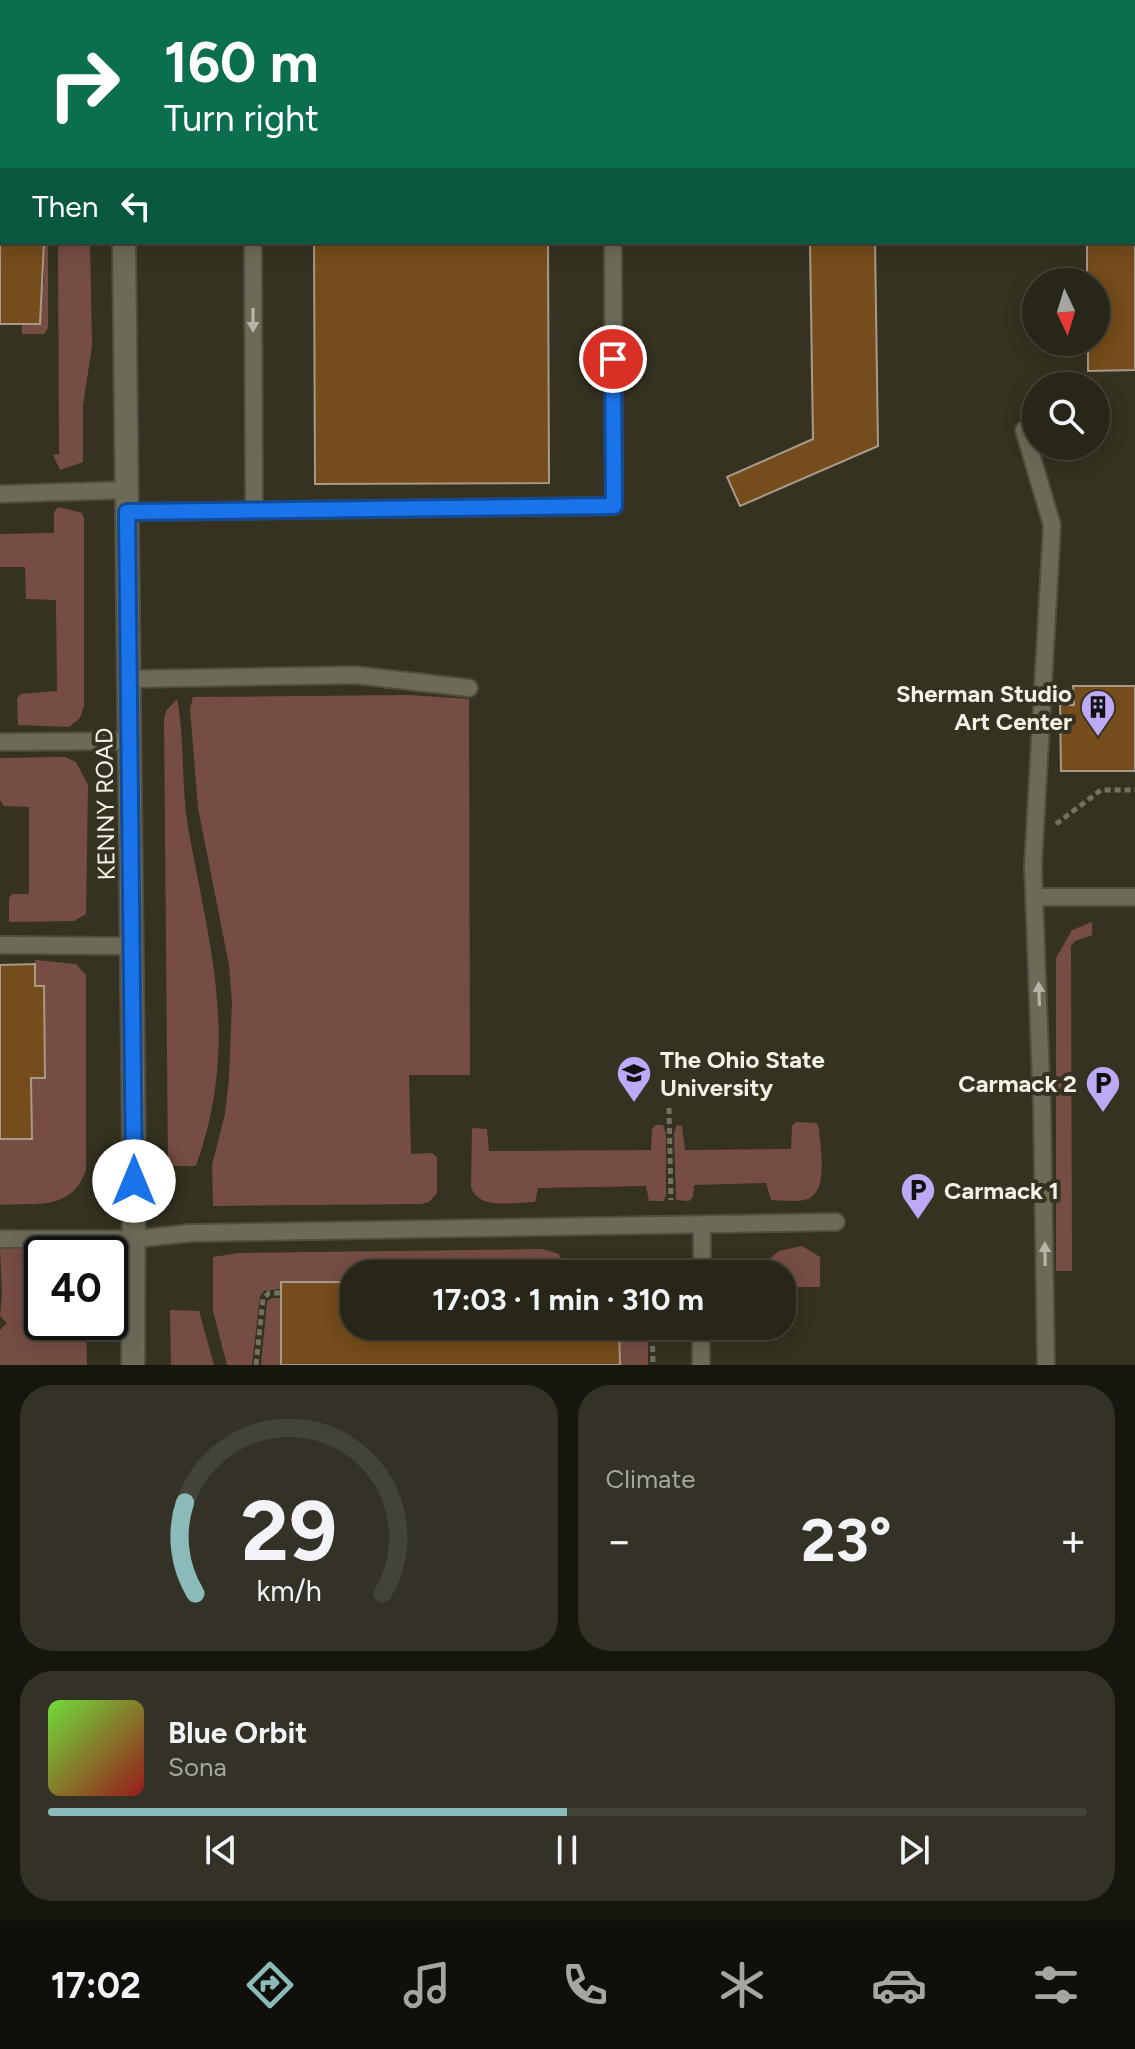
<!DOCTYPE html>
<html lang="en">
<head>
<meta charset="utf-8">
<style>
	body { margin:0; font-family:Figtree,sans-serif; background:#343226; color:#f1f3f6; height:100vh; display:flex; flex-direction:column; font-size:30px; white-space:nowrap }
	* { box-sizing:border-box; margin:0 }
	p { font-size:26px; color:#a5a5a2 }
	.icon { flex:none; width:44px; height:44px; fill:none; stroke:currentColor; stroke-width:2; stroke-linecap:round; stroke-linejoin:round }
	.map { position:relative; height:1365px; overflow:hidden }
	.panel { display:flex; flex-direction:column; gap:20px; padding:20px; background:#16150e; flex:1 }
	.panel>* { flex:none }
	.hud { position:absolute; left:0px; top:0px; width:1136px; height:244px; box-shadow:0 4px 20px #0003,0 0 0 2px #444338; background:#0b6e4f; color:#fff; overflow:hidden }
	.needle { width:52px; rotate:176deg }
	.buttons { position:absolute; left:1022px; top:268px; display:grid; gap:16px }
	.buttons a { display:grid; place-items:center; width:88px; height:88px; border-radius:50%; background:#282619; box-shadow:0 4px 20px #0003,0 0 0 2px #444338; font-size:40px }
	.speed { position:absolute; left:24px; top:1236px; display:flex; gap:16px; font-size:40px; font-weight:700; text-align:center }
	.speed>* { display:grid; place-content:center; width:104px; height:104px; border-radius:50%; background:#282619; box-shadow:0 4px 20px #0003,0 0 0 2px #444338; line-height:1 }
	.speed .limit { border:4px solid #111; border-radius:12px; background:#fff; color:#111 }
	.pin { position:absolute; display:grid; place-items:center; width:68px; height:68px; color:#fff; margin:-34px; border:4px solid #fff; border-radius:50%; box-shadow:0 2px 8px #0007 }
	.me { position:absolute; width:88px; margin:-44px; rotate:0deg; stroke-linejoin:round; filter:drop-shadow(0 0 6px #0008) }
	.turn { display:flex; align-items:center; gap:28px; height:168px; padding:0 32px; font-size:36px }
	.turn .icon { width:104px; height:104px; stroke-width:2.5 }
	.turn b { display:block; font-size:56px; line-height:68px }
	.then { display:flex; align-items:center; height:76px; padding:0 32px; background:#0003; gap:16px; font-size:30px }
	.big { font-size:60px; font-weight:700; line-height:1.1 }
	.panel .card { flex:1; display:flex; flex-direction:column; justify-content:center; gap:12px; min-width:0; padding:0 28px; border-radius:32px; background:#343226 }
	.panel .dial { align-items:center; gap:0 }
	.dial svg { height:208px; overflow:visible; fill:none; stroke:#444338; stroke-width:7; stroke-linecap:round; text-anchor:middle }
	.dial text { fill:#f1f3f6; stroke:none }
	.song { display:flex; align-items:center; gap:24px }
	.cover { width:96px; height:96px; border-radius:12px; background:linear-gradient(135deg,hsl(100 70% 55%),hsl(0 70% 35%)) }
	.played { height:8px; border-radius:4px; background:linear-gradient(90deg,#8bbbb9 50%,#444338 50%) }
	.keys { display:flex; justify-content:space-around; direction:ltr }
	.heat { display:flex; justify-content:space-between; align-items:center; font-size:44px; direction:ltr }
	.panel .tiles { flex:1; display:grid; gap:20px; grid-template-columns:1fr 1fr }
	.card:last-child { grid-column:span 2 }
	.trip { position:absolute; left:340px; top:1260px; width:456px; height:80px; border-radius:32px; background:#282619; box-shadow:0 4px 20px #0003,0 0 0 2px #444338; font-weight:700; line-height:80px; text-align:center }
	.menu { display:flex; height:128px; justify-content:space-around; align-items:center; background:#100f0a; color:#a5a5a2 }
	.menu .icon { width:56px; height:56px }
	.menu .active { color:#8bbbb9 }
	.menu b { font-size:36px; color:#f1f3f6 }
	.map>svg:first-child { display:block }
	.green { fill:#764d43 }
	.building { fill:#754c1b; stroke:#a89989; stroke-width:2 }
	.lines { fill:none; stroke-linecap:round; stroke-linejoin:round }
	.service-casing { stroke:#504e3f; stroke-width:20 }
	.tertiary-casing { stroke:#504e3f; stroke-width:26 }
	.path { stroke:#737162; stroke-width:5; stroke-dasharray:6 4; stroke-linecap:butt }
	.service { stroke:#6d6b58; stroke-width:16 }
	.tertiary { stroke:#6d6b58; stroke-width:22 }
	.oneway { fill:#b7b5a7 }
	.route-casing { stroke:#114b97; stroke-width:20 }
	.route { stroke:#1a73e8; stroke-width:14 }
	.labels { text-anchor:middle; dominant-baseline:central; stroke-width:8; stroke-linejoin:round; paint-order:stroke }
	.poi-label { font-size:24px; font-weight:bold; fill:#f3f2e7; stroke:#353221; text-anchor:end }
	.street-label { font-size:24px; fill:#f3f2e7; stroke:#353221 }
</style>
</head>
<body>
<div class="map">
<svg width="1135" height="1365" viewBox="0 0 1135 1365">
	<rect width="100%" height="100%" fill="#353221"/>
	<g class="green">
		<polygon points="44,242 48,242 48,328 44,334 22,334 22,324 39,324 40,284 44,284"/>
		<polygon points="58,242 90,242 92,346 83,405 83,462 60,470 53,455 59,454"/>
		<polygon points="58,507 82,513 84,519 84,706 80,718 69,727 18,725 17,698 21,694 57,691 56,600 26,599 25,567 0,567 0,534 54,533 54,512"/>
		<polygon points="409,695 469,699 470,1075 409,1075 411,1154 432,1153 437,1157 437,1193 429,1202 421,1204 213,1206 212,1165 225,1114 229,1078 232,1002 229,965 198,808 190,709 193,697"/>
		<path d="M177,699C185,741 181,785 188,827C210,950 240,1042 196,1166H168L164,719L166,711Z"/>
		<polygon points="65,757 76,762 88,785 86,914 74,921 9,922 9,898 12,894 29,894 29,807 4,806 0,800 0,758"/>
		<polygon points="1092,922 1092,935 1075,941 1071,946 1072,1271 1056,1271 1056,958 1072,930"/>
		<path d="M35,960L76,964L86,975V1170C71,1212 37,1202 0,1205V1139H32L31,1078L45,1077L44,987L35,986Z"/>
		<path d="M796,1122L817,1123L819,1129C820,1148 830,1196 804,1200C794,1202 781,1200 771,1200L766,1183L694,1185L693,1197L689,1201L676,1200L674,1133L677,1125L682,1126L685,1150L791,1149L792,1126Z"/>
		<path d="M656,1125H663L666,1134V1194L664,1201H649L646,1186L538,1188L535,1202C514,1202 479,1211 471,1187L472,1128L487,1129L489,1151L651,1150L652,1129Z"/>
		<polygon points="802,1246 820,1257 820,1287 782,1287 782,1274 751,1274 779,1251"/>
		<polygon points="56,1248 76,1254 42,1254 42,1322 86,1322 87,1365 0,1365 0,1330 7,1323 0,1316 2,1293 0,1249"/>
		<polygon points="543,1249 559,1254 565,1274 354,1274 354,1282 281,1282 280,1289 264,1291 260,1296 252,1365 227,1365 213,1311 213,1257 239,1253"/>
		<polygon points="271,1298 281,1298 281,1365 261,1365 267,1302"/>
		<polygon points="170,1310 199,1311 214,1365 171,1365"/>
		<polygon points="619,1326 648,1326 648,1365 620,1365"/>
	</g>
	<g class="building">
		<polygon points="0,242 44,242 40,324 0,324"/>
		<polygon points="314,242 548,242 549,483 315,484"/>
		<polygon points="810,242 875,242 878,446 740,506 727,477 813,439"/>
		<polygon points="1087,242 1135,242 1135,370 1088,371 1088,342 1096,342 1096,282 1087,282"/>
		<polygon points="1073,686 1135,686 1135,771 1061,771 1060,705 1074,705"/>
		<polygon points="35,964 35,986 44,986 45,1078 31,1078 32,1139 0,1139 0,965"/>
		<polygon points="281,1282 354,1282 354,1326 619,1326 620,1365 281,1365"/>
	</g>
	<g class="lines">
		<g class="service-casing">
			<g id="service">
				<polyline points="304,0 304,2"/>
				<polyline points="612,0 612,2"/>
				<polyline points="691,2 691,0"/>
				<polyline points="1134,48 1135,48"/>
				<polyline points="253,242 254,510"/>
				<polyline points="1024,430 1052,525 1033,866 1042,1108 1046,1365"/>
				<polyline points="0,494 127,490"/>
				<polyline points="127,512 614,506 613,242"/>
				<polyline points="130,679 355,675 469,688"/>
				<polyline points="0,742 131,741"/>
				<polyline points="1036,897 1135,897"/>
				<polyline points="0,945 133,946"/>
				<polyline points="0,1239 134,1239 191,1233 836,1222"/>
				<polyline points="702,1274 702,1225"/>
				<polyline points="701,1365 701,1326"/>
			</g>
		</g>
		<g class="tertiary-casing">
			<g id="tertiary">
				<polyline points="122,2 122,0"/>
				<polyline points="124,242 134,1161 133,1365"/>
			</g>
		</g>
		<g class="path">
			<polyline points="1056,824 1101,790 1135,790"/>
			<polyline points="669,1108 671,1200"/>
			<polyline points="652,1326 653,1365"/>
			<polyline points="764,1326 771,1329"/>
			<polyline points="256,1365 263,1299 269,1293 280,1293"/>
		</g>
		<use href="#service" class="service"/>
		<use href="#tertiary" class="tertiary"/>
	</g>
	<defs><path id="oneway-solid" d="M-6-.8H1V-3.2L6.5 0L1 3.2V.8H-6Z" transform="scale(2)"/></defs>
	<g class="oneway">
		<use href="#oneway-solid" transform="translate(253 320) rotate(90)"/>
		<use href="#oneway-solid" transform="translate(1039 994) rotate(-92)"/>
		<use href="#oneway-solid" transform="translate(1045 1254) rotate(-91)"/>
	</g>
	<g class="lines">
		<g class="route-casing">
			<polyline id="route" points="134,1181 127,512 614,506 613,359"/>
		</g>
		<use href="#route" class="route"/>
	</g>
	<defs>
		<g id="building-pin" transform="scale(1.8)"><path d="M0 17L-7.5 6A9.5 9.5 0 1 1 7.5 6Z" fill="#bda9f5" stroke="#353221"/><path d="M-4-6H4V6H1V3H-1V6H-4ZM-2.5-4.3h1.7v1.8h-1.7ZM.8-4.3h1.7v1.8H.8ZM-2.5-1h1.7V.8h-1.7ZM.8-1h1.7V.8H.8Z" fill="#111"/></g>
		<g id="university-pin" transform="scale(1.8)"><path d="M0 17L-7.5 6A9.5 9.5 0 1 1 7.5 6Z" fill="#bda9f5" stroke="#353221"/><path d="M0-5L7-2L0 1L-7-2ZM-4 1L0 2.5L4 1V4Q0 6-4 4Z" fill="#111"/></g>
		<g id="parking-pin" transform="scale(1.8)"><path d="M0 17L-7.5 6A9.5 9.5 0 1 1 7.5 6Z" fill="#bda9f5" stroke="#353221"/><path d="M-3.5-5.5H1a3.5 3.5 0 0 1 0 7H-1V5.5H-3.5ZM-1-3.4V-.6H.8a1.4 1.4 0 0 0 0-2.8Z" fill="#111"/></g>
	</defs>
	<g fill-rule="evenodd">
		<use href="#building-pin" x="1098" y="707"/>
		<use href="#university-pin" x="634" y="1073"/>
		<use href="#parking-pin" x="1103" y="1083"/>
		<use href="#parking-pin" x="918" y="1190"/>
	</g>
	<g class="labels">
		<g class="poi-label">
			<text x="1072" y="693">Sherman Studio<tspan x="1072" dy="28">Art Center</tspan></text>
			<text x="660" y="1059" text-anchor="start">The Ohio State<tspan x="660" dy="28">University</tspan></text>
			<text x="1077" y="1083">Carmack 2</text>
			<text x="944" y="1190" text-anchor="start">Carmack 1</text>
		</g>
		<g class="street-label">
			<text transform="translate(105 804) rotate(-91)">KENNY ROAD</text>
		</g>
	</g>
</svg>
<div class="buttons">
<a><svg class="needle" viewBox="-14 -14 28 28"><path d="M0-13l5 13h-10z" fill="#e53935"/><path d="M0 13l5-13h-10z" fill="#a5a5a2"/></svg></a>
<a><svg class="icon" aria-label="search" viewBox="0 0 24 24"><circle cx="10" cy="10" r="6"/><path d="M15 15l6 6"/></svg></a>
</div>
<div class="speed"><div class="limit">40</div></div>
<div class="pin" style="left:613px;top:359px;background:#d93025"><svg class="icon" aria-label="arrive" viewBox="0 0 24 24"><path d="M6 21V4h12l-3 4 3 4H6"/></svg></div>
<svg class="me" style="left:134px;top:1181px" viewBox="-20 -20 40 40"><circle r="19" fill="#fff"/><path d="M0-13L10 11 0 6-10 11z" fill="#1a73e8"/></svg>
<div class="trip">17:03 · 1 min · 310 m</div>
<div class="hud">
<div class="turn"><svg class="icon" aria-label="right" viewBox="0 0 24 24"><path d="M7 20v-9h11M14 6l5 5-5 5"/></svg><div><b>160 m</b>Turn right</div></div>
<div class="then">Then<svg class="icon" aria-label="left" viewBox="0 0 24 24"><path d="M17 20v-9H6M10 6l-5 5 5 5"/></svg></div>
</div>
</div>
<section class="panel">
<div class="tiles">
<div class="card dial"><svg viewBox="0 0 100 80">
<path d="M14 69A42 42 0 1 1 86 69"/>
<path d="M14 69A42 42 0 0 1 10 34" stroke="#8bbbb9"/>
<text x="50" y="56" font-size="32" font-weight="700">29</text>
<text x="50" y="72" font-size="11">km/h</text>
</svg></div>
<div class="card"><p>Climate</p>
<div class="heat"><a>−</a><b class="big">23°</b><a>+</a></div>
</div>
<div class="card">
<div class="song"><i class="cover"></i><div><b>Blue Orbit</b><p>Sona</p></div></div>
<div class="played"></div>
<div class="keys"><svg class="icon" aria-label="previous" viewBox="0 0 24 24"><path d="M18 5L8 12l10 7zM5 5v14"/></svg><svg class="icon" aria-label="pause" viewBox="0 0 24 24"><path d="M8 5v14M16 5v14"/></svg><svg class="icon" aria-label="next" viewBox="0 0 24 24"><path d="M6 5l10 7-10 7zM19 5v14"/></svg></div>
</div>
</div>
</section>
<nav class="menu">
<b>17:02</b>
<svg class="icon active" aria-label="directions" viewBox="0 0 24 24"><path d="M12 3l9 9-9 9-9-9zM9 14v-3h6M13 9l2 2-2 2"/></svg>
<svg class="icon" aria-label="music" viewBox="0 0 24 24"><path d="M9 18V5l10-2v13"/><circle cx="6" cy="18" r="3"/><circle cx="16" cy="16" r="3"/></svg>
<svg class="icon" aria-label="phone" viewBox="0 0 24 24"><path d="M5 4h4l2 5-3 2q2 4 5 5l2-3 5 2v4C11 20 4 13 5 4z"/></svg>
<svg class="icon" aria-label="climate" viewBox="0 0 24 24"><path d="M12 3v18M4 7l16 10M4 17L20 7"/></svg>
<svg class="icon" aria-label="car" viewBox="0 0 24 24"><path d="M5 17H2v-5l4-1 3-4h7l3 4 3 1v5h-3M9 17h6M6 11h13"/><circle cx="7" cy="17" r="2"/><circle cx="17" cy="17" r="2"/></svg>
<svg class="icon" aria-label="filters" viewBox="0 0 24 24"><path d="M4 7h16M4 17h16"/><circle cx="9" cy="7" r="2"/><circle cx="15" cy="17" r="2"/></svg>
</nav>
</body>
</html>
